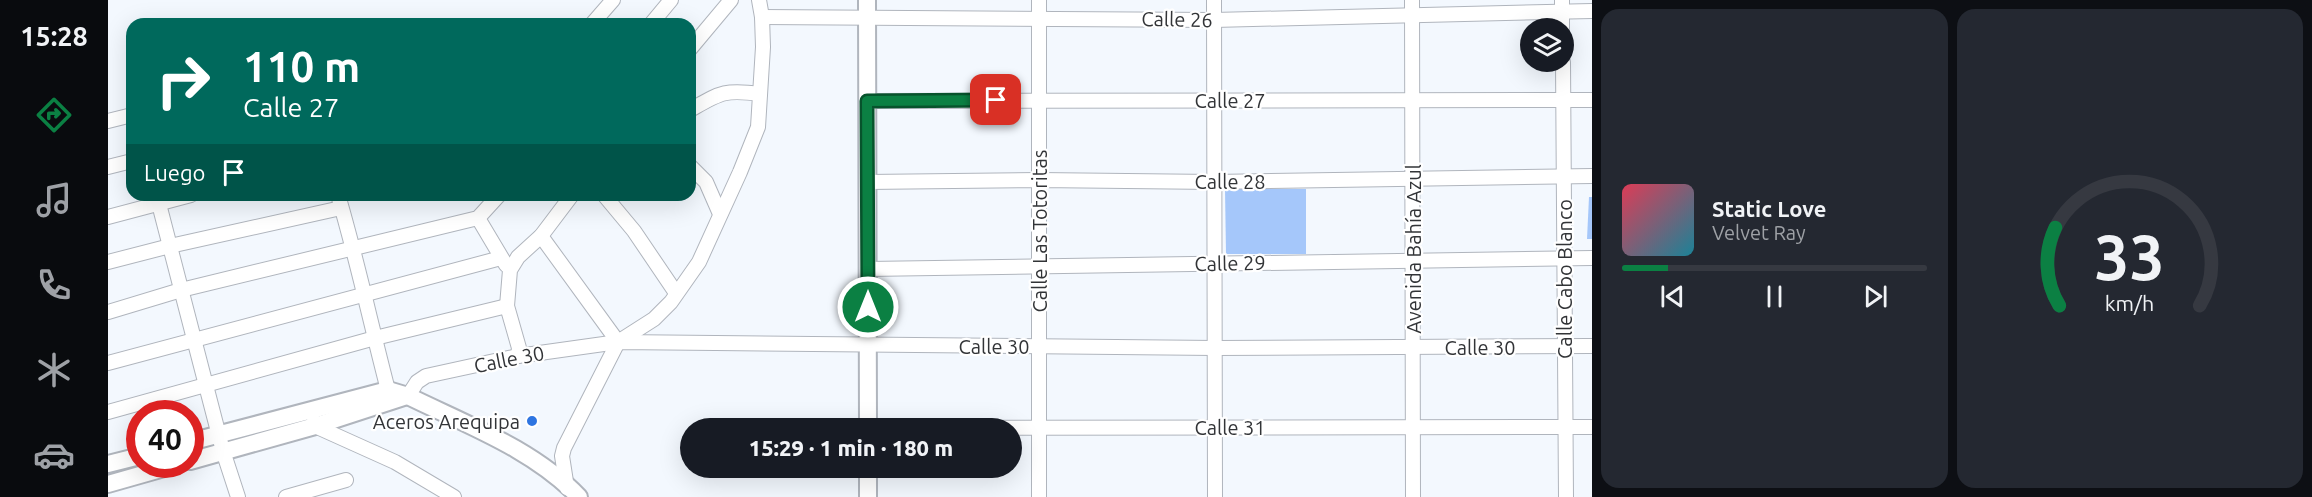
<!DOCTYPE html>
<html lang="es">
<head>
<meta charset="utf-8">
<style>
	body { margin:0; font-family:Ubuntu,sans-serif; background:#242831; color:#f1f3f6; height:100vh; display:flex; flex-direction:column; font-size:22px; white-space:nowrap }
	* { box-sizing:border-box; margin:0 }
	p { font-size:20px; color:#9ea1a6 }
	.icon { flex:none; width:33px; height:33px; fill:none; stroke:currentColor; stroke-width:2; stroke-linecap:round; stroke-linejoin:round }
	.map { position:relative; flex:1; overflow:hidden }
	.panel { display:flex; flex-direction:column; gap:9px; padding:9px; background:#0d0f14; width:720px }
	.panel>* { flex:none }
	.top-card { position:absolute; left:18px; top:18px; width:570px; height:183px; border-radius:18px; box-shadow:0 6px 24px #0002; background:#00695c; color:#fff; overflow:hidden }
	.tools { position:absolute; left:1412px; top:18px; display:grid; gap:12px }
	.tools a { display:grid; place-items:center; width:54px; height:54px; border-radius:50%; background:#171b24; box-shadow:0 6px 24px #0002; font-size:30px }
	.speed { position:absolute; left:18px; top:400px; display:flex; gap:12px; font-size:30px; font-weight:700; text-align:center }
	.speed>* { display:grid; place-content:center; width:78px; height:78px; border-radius:50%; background:#171b24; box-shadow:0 6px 24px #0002; line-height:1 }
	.speed .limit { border:9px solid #d22; background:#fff; color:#111 }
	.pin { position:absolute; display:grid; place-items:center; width:51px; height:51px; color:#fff; margin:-26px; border-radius:12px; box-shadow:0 3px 9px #0006 }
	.me { position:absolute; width:66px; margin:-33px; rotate:0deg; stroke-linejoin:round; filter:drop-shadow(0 0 4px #0008) }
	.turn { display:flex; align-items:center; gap:21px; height:126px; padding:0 18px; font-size:27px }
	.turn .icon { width:78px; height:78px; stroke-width:2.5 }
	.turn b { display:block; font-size:42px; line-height:51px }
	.then { display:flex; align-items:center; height:57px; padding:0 18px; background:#0003; gap:12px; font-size:22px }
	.panel .card { flex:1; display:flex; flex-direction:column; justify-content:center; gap:9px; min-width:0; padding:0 21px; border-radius:18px; background:#242831 }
	.panel .dial { align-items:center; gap:0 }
	.dial svg { height:156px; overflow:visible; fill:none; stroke:#363941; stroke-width:7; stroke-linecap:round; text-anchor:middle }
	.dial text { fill:#f1f3f6; stroke:none }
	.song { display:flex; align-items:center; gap:18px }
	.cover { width:72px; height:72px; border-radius:9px; background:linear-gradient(135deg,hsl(350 70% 55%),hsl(190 70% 35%)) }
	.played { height:6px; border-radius:3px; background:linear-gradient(90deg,#0b8043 15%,#363941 15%) }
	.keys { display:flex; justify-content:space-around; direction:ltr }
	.panel .tiles { flex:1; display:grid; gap:9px; grid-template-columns:repeat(2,1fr) }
	.trip { position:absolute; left:572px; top:418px; width:342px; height:60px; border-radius:30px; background:#171b24; box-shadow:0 6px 24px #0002; font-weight:800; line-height:60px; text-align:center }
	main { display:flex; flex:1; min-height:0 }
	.menu { display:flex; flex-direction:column; width:108px; justify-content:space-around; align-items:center; background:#090b0e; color:#9ea1a6 }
	.menu .icon { width:42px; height:42px }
	.menu .active { color:#0b8043 }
	.menu b { font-size:27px; color:#f1f3f6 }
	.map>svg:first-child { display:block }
	.green { fill:#a5c7fa }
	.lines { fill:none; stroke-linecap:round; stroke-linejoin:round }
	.minor-casing { stroke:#b0b5bd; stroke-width:16 }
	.tertiary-casing { stroke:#b0b5bd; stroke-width:20 }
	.minor { stroke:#fff; stroke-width:14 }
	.tertiary { stroke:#fff; stroke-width:16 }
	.route-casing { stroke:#07532c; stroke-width:15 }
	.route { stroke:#0b8043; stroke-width:10 }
	.poi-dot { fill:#2e75e1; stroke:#fff; stroke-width:2 }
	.labels { text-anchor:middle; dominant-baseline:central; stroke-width:4.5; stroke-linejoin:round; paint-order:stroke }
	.street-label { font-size:20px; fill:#323437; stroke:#fff }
	.poi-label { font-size:20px; fill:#323437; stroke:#fff; text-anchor:end }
</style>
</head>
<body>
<main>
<nav class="menu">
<b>15:28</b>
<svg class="icon active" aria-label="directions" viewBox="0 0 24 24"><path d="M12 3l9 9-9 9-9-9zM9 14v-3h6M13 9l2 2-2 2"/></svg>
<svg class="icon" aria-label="music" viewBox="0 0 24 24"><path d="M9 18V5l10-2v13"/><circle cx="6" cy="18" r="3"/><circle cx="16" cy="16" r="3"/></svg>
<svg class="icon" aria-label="phone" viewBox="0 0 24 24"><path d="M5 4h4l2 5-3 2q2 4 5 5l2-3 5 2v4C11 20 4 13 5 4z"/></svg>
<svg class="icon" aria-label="climate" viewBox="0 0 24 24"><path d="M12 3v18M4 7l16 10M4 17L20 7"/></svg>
<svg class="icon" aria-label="car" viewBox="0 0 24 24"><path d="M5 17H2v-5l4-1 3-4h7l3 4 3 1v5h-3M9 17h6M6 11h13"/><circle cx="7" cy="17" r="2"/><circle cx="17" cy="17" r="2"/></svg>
</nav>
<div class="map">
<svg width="1484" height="497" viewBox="0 0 1484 497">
	<rect width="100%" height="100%" fill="#f3f8fe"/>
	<g class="green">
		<polygon points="1117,189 1198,189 1198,254 1118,254"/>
		<polygon points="1481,197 1484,197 1484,239 1479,239"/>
	</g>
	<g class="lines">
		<g class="minor-casing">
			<g id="minor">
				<polyline points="931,0 931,497"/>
				<polyline points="1106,0 1107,497"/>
				<polyline points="1304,0 1305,497"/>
				<polyline points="1454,0 1454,28"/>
				<polyline points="654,17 1106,20 1484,11"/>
				<polyline points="484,24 505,0"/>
				<polyline points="543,24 563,0"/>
				<polyline points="582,49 623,0"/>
				<polyline points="1455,62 1458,497"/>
				<polyline points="759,101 1484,100"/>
				<path d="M582,110C612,93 616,89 652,94"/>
				<polyline points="0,121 24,115"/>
				<polyline points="582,166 598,182 612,214"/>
				<polyline points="0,167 24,161"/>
				<polyline points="759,182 931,180 1106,182 1484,176"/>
				<path d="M230,195C249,259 263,325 280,390"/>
				<polyline points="496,195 526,231 568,293"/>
				<polyline points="51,204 115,451 130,497"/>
				<polyline points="0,217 83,195"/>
				<polyline points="370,218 398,265"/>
				<polyline points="433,236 510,342"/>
				<polyline points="0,262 62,246 233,208"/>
				<polyline points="760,269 1484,258"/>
				<polyline points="0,312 73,290 370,218 391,195"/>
				<polyline points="410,356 411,348 399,306 402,270 410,257 433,236 464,195"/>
				<polyline points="0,363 393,258"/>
				<polyline points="300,396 309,382 318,376 410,356 510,342 1107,348 1484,346"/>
				<polyline points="0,412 267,338 399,306"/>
				<polyline points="206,421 207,426 287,462 346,497"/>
				<polyline points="760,428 1484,427"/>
				<polyline points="459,488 454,456 456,448 510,342 546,319 563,302 591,262 632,172 650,127 655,47 654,17 651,0"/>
				<polyline points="178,497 238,480"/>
			</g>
		</g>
		<g class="tertiary-casing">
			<g id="tertiary">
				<polyline points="759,0 760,429"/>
				<path d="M82,442L280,390L300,396C359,425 425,449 471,497"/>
				<polyline points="82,461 207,426 299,396"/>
				<polyline points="0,464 32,456"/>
				<polyline points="760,468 760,497"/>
				<polyline points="0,484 67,465"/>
			</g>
		</g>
		<use href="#minor" class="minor"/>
		<use href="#tertiary" class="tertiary"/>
	</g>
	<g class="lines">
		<g class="route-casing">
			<polyline id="route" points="760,307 759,101 888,100"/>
		</g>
		<use href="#route" class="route"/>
	</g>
	<circle class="poi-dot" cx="424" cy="421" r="6"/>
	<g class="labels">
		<g class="street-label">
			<text transform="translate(1069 19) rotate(1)">Calle 26</text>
			<text x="1122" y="100">Calle 27</text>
			<text x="1122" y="181">Calle 28</text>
			<text transform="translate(931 231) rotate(-90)">Calle Las Totoritas</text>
			<text transform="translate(1305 249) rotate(-90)">Avenida Bahía Azul</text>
			<text transform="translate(1122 263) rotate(-1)">Calle 29</text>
			<text transform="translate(1456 279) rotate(-90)">Calle Cabo Blanco</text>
			<text x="886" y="346">Calle 30</text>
			<text x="1372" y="347">Calle 30</text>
			<text transform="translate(401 359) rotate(-11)">Calle 30</text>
			<text x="1122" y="427">Calle 31</text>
		</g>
		<g class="poi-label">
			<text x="412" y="421">Aceros Arequipa</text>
		</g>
	</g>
</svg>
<div class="tools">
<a><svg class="icon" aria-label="layers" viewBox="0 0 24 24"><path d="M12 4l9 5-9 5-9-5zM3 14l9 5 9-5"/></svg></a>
</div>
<div class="speed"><div class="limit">40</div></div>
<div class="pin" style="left:888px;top:100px;background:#d93025"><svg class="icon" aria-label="arrive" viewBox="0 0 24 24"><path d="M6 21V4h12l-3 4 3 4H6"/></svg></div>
<svg class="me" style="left:760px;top:307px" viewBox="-20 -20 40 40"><circle r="17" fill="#0b8043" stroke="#fff" stroke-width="3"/><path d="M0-11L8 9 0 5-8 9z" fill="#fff"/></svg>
<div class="trip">15:29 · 1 min · 180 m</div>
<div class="top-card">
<div class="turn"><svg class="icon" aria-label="right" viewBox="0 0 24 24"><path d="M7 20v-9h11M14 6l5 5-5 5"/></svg><div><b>110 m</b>Calle 27</div></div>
<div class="then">Luego<svg class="icon" aria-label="arrive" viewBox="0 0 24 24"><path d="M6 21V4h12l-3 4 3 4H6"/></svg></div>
</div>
</div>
<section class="panel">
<div class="tiles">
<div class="card">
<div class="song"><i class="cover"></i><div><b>Static Love</b><p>Velvet Ray</p></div></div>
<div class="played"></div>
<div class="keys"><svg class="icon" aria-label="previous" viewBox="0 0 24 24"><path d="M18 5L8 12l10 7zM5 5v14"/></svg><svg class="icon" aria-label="pause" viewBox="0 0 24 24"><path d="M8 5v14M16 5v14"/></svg><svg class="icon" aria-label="next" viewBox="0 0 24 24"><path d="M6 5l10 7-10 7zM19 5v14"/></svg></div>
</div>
<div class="card dial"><svg viewBox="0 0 100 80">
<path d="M14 69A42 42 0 1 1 86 69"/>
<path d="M14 69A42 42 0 0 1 12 29" stroke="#0b8043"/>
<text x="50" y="56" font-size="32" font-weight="700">33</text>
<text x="50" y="72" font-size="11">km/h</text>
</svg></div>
</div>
</section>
</main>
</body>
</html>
